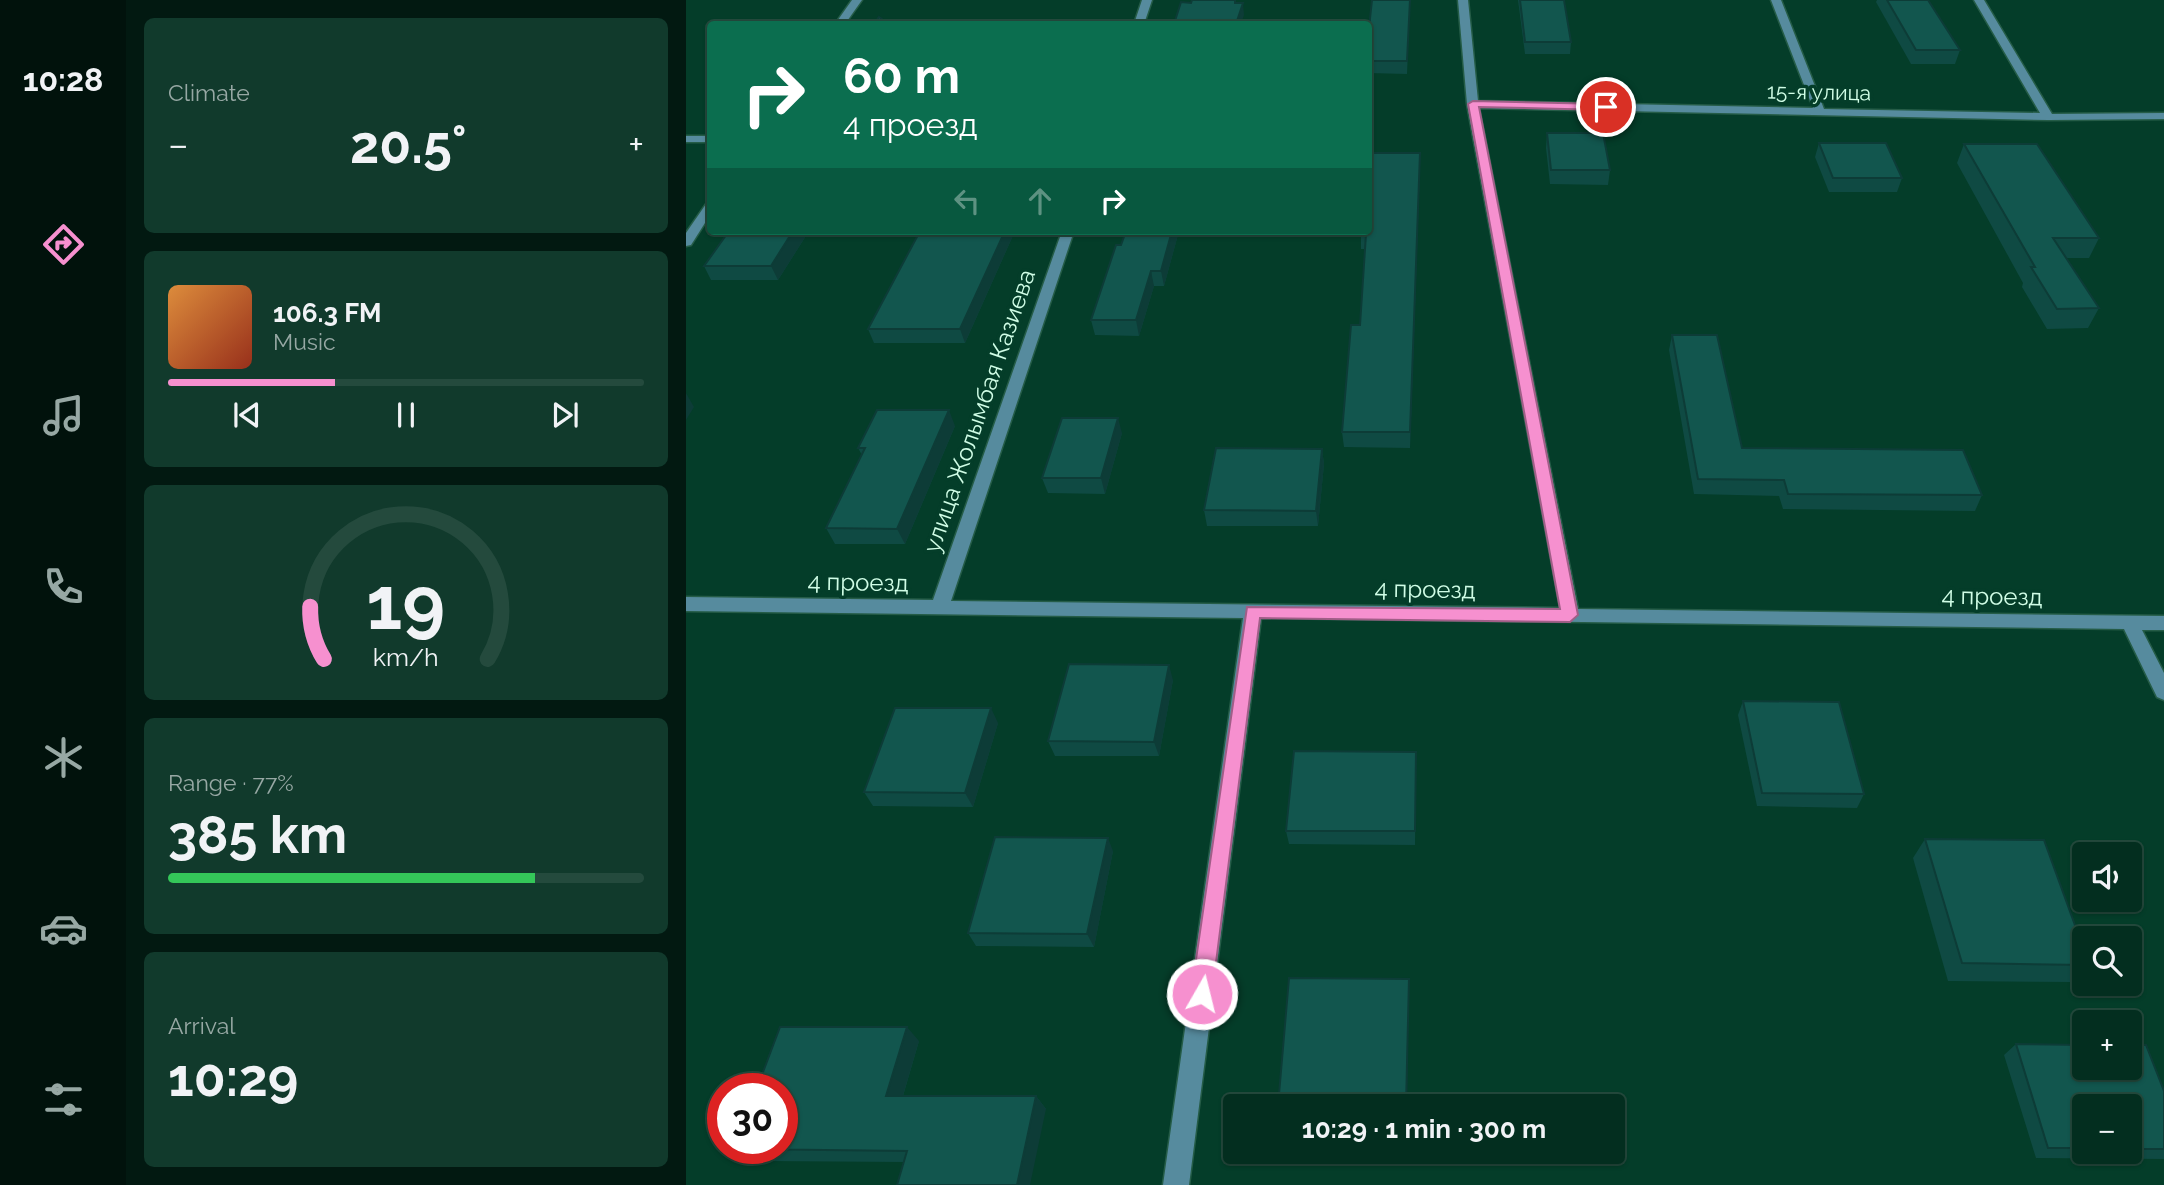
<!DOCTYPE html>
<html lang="en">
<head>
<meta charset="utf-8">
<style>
	body { margin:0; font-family:Raleway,sans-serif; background:#113a2c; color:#f1f3f6; height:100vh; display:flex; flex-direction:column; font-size:26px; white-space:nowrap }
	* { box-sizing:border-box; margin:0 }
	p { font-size:23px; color:#97a8a4 }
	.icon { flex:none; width:38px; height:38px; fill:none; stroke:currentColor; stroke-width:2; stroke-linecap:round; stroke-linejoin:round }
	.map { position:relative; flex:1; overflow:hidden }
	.sheet { display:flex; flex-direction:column; gap:18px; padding:18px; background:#021911; width:560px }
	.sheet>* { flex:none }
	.guide { position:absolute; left:21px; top:21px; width:665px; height:214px; border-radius:7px; box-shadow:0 2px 5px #0004,0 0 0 2px #244a3d; background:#0b6e4f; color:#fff; overflow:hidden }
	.fabs { position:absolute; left:1386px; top:842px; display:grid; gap:14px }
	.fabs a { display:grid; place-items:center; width:70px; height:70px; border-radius:7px; background:#032e1f; box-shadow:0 2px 5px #0004,0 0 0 2px #244a3d; font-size:35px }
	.speed { position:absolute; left:21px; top:1073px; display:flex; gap:14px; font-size:35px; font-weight:700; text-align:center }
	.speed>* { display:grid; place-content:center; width:91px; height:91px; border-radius:50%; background:#032e1f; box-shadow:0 2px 5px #0004,0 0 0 2px #244a3d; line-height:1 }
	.speed .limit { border:10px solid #d22; background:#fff; color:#111 }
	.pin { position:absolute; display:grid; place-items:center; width:60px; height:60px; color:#fff; margin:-30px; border:4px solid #fff; border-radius:50%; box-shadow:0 2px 7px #0007 }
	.me { position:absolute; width:77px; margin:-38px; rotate:8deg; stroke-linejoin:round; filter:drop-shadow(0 0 5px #0008) }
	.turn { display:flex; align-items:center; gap:24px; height:147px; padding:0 21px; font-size:32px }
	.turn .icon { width:91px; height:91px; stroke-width:2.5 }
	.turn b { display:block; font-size:49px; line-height:60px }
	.lanes { display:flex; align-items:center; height:66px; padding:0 21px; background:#0003; justify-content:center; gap:35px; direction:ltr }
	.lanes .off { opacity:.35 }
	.big { font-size:52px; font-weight:700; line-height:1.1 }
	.sheet .tile { flex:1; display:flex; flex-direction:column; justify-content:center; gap:10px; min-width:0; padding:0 24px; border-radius:10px; background:#113a2c }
	.sheet .dial { align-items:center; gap:0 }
	.dial svg { height:182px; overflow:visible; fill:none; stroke:#244a3d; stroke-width:7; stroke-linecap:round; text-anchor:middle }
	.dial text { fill:#f1f3f6; stroke:none }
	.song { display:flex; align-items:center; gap:21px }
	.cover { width:84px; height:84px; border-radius:10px; background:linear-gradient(135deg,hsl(30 70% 55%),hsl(10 70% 35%)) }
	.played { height:7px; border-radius:4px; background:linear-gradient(90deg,#f690cf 35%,#244a3d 35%) }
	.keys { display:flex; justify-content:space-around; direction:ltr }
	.heat { display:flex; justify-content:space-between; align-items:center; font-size:38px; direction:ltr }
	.charge { height:10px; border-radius:5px; background:linear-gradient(90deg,#34c759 77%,#244a3d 0) }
	.trip { position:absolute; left:537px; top:1094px; width:402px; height:70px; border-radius:7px; background:#032e1f; box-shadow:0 2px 5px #0004,0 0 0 2px #244a3d; font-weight:700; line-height:70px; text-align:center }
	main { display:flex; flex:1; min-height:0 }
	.tab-bar { display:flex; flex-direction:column; width:126px; justify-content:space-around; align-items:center; background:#01120c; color:#97a8a4 }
	.tab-bar .icon { width:49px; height:49px }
	.tab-bar .selected { color:#f690cf }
	.tab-bar b { font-size:32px; color:#f1f3f6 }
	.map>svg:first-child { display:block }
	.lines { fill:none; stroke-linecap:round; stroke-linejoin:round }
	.minor-casing { stroke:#255c47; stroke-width:3 }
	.minor { fill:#568b9e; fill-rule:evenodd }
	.wall { fill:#0f4a43; fill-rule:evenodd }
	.shaded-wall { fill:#0d3c37 }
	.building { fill:#12564e; stroke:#0d3c37; stroke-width:2 }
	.route { fill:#f690cf; stroke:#a05e87; stroke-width:2 }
	.labels { text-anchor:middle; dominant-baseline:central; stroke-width:7; stroke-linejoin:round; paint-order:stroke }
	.far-street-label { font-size:21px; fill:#d0fde6; stroke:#043d29 }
	.street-label { font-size:24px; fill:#d0fde6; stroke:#043d29 }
</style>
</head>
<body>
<main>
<nav class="tab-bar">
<b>10:28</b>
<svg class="icon selected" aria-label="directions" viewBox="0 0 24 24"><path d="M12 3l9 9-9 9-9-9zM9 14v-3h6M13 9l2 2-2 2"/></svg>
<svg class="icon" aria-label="music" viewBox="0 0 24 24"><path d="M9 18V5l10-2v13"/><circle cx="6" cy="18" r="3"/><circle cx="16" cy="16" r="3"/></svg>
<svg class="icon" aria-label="phone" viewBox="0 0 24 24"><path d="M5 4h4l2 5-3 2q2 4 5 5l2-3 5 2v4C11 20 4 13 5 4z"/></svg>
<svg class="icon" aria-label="climate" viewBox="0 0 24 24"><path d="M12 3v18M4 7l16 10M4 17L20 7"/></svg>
<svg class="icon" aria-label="car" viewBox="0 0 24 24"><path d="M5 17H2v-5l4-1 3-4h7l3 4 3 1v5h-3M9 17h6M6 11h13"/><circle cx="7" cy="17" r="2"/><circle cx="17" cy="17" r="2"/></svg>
<svg class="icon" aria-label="filters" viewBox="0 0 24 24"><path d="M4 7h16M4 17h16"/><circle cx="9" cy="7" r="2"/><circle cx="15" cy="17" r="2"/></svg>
</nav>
<section class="sheet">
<div class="tile"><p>Climate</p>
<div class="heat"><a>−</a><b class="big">20.5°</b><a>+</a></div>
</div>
<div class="tile">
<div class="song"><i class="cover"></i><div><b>106.3 FM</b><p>Music</p></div></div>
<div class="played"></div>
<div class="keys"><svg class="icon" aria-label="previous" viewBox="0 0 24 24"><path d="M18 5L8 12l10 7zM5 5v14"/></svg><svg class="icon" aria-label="pause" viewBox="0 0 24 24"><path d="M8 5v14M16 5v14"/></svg><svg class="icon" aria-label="next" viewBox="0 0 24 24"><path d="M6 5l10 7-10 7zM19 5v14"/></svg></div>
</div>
<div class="tile dial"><svg viewBox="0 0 100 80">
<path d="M14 69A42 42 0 1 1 86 69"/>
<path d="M14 69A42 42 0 0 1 8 46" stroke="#f690cf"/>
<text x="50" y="56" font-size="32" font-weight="700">19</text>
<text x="50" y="72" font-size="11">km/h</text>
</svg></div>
<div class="tile"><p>Range · 77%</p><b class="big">385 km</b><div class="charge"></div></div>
<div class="tile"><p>Arrival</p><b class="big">10:29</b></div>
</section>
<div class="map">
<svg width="1478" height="1185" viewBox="0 0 1478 1185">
	<rect width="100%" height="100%" fill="#043d29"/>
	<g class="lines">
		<g class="minor-casing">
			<g id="minor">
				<polygon points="166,0 176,0 159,24 149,24"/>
				<polygon points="456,0 466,0 458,24 448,24"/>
				<polygon points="772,0 782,0 792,101 1127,108 1085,0 1095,0 1138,109 1354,113 1288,0 1298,0 1366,114 1478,113 1478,119 1362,120 793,108 892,609 1478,616 1478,630 1456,630 1478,673 1478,700 1471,697 1438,629 575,618 503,1185 477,1185 557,618 0,611 0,597 247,600 376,231 388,231 265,601 874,608 781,104"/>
				<rect x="0" y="136" width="24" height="6"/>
				<polygon points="24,203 24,215 5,245 0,246 0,233 20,204"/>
			</g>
		</g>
		<use href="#minor" class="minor"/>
	</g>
	<g class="wall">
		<polygon points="724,0 721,74 682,73 682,37"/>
		<polygon points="832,0 878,0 885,42 884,54 839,54"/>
		<polygon points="1191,0 1242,0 1274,50 1269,64 1225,64 1190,2"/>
		<polygon points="861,133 924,170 922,185 864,184 860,148"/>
		<polygon points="1133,143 1216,178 1211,192 1143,192 1129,157"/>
		<polygon points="1278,144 1413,238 1403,258 1380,258 1413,308 1402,328 1361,329 1336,287 1337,283 1271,163"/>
		<polygon points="734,168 724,448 658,447 656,432 674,325 679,249 675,249 675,231"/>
		<polygon points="43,231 123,231 92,280 25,280 18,266"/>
		<polygon points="267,231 329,231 279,343 188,343 182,329"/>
		<polygon points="493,231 478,286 468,286 453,336 409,335 405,320 435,245"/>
		<polygon points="986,335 1056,448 1296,495 1289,511 1097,509 1093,496 1008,494 983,350"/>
		<polygon points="269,426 219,544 149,544 140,528 176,455 172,448"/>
		<polygon points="436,433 419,494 362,493 356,478"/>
		<polygon points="636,449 638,464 632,526 521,526 518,510"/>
		<polygon points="487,680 473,756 369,756 362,741"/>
		<polygon points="1057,701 1178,794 1171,808 1071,806 1052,715"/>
		<polygon points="312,723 287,807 187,806 178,792"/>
		<polygon points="730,766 729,845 603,844 600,831"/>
		<polygon points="1239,839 1398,950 1398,970 1386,982 1262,981 1227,858"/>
		<polygon points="427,851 408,947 290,946 282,933"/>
		<polygon points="233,1041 217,1096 350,1096 360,1109 218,1162 66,1161 49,1149"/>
		<path d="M1330,1044L1478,1091V1159L1350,1158L1318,1055ZM1398,1106H1444V1152H1398Z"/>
	</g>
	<g class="shaded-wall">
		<polygon points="557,3 558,15 555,24 550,24"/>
		<polygon points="734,153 734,168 724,448 724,432"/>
		<polygon points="107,231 123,231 92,280 85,266"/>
		<polygon points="319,231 329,231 279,343 274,329"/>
		<polygon points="486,231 493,231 478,286 475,271"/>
		<polygon points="465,271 468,286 453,336 450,320"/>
		<polygon points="0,393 8,407 0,420"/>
		<polygon points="263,410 269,426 219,544 211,529"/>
		<polygon points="432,418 436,433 419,494 415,478"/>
		<polygon points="636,449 638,464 632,526 630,511"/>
		<polygon points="483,665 487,680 473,756 468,742"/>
		<polygon points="305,708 312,723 287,807 279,793"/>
		<polygon points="422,838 427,851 408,947 401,934"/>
		<polygon points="723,979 721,1106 720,1106"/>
		<polygon points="221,1027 233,1041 213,1109 200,1096"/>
		<polygon points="350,1096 360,1109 344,1185 331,1185"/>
	</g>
	<g class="building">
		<polygon points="506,0 549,0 549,3 557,3 550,24 488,24 495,2 505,3"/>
		<polygon points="686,0 724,0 721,61 682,61 682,37"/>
		<polygon points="834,0 878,0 885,42 839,42"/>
		<polygon points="1201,0 1242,0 1274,50 1230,50"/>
		<polygon points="193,17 203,24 188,24"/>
		<polygon points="861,133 917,133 924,170 865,170"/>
		<polygon points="1133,143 1200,143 1216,178 1147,178"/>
		<polygon points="1278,144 1351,144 1413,238 1367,238 1413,308 1371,309 1345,267 1349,267"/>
		<polygon points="682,153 734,153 724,432 656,432 665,325 674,325 680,234 675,234 675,231 682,231"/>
		<polygon points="43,231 107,231 85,266 18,266"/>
		<polygon points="267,231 319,231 274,329 182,329 233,233 265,233"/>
		<polygon points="440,231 486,231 475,271 465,271 450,320 405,320 430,245 435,245"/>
		<polygon points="986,335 1031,335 1056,448 1277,450 1296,495 1102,494 1098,480 1012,479"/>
		<polygon points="191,410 263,410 211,529 140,528 179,448 172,448"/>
		<polygon points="376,418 432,418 415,478 356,478"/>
		<polygon points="530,448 636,449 630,511 518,510"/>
		<polygon points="383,664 483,665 468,742 362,741"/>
		<polygon points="1057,701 1153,702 1178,794 1076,793"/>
		<polygon points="209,708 305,708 279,793 178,792"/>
		<polygon points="608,751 730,752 729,831 600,831"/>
		<polygon points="309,837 422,838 401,934 282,933"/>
		<polygon points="1239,839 1358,840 1398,950 1398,965 1276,963"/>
		<polygon points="603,978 723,979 720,1106 592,1106"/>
		<polygon points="94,1027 221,1027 200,1096 350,1096 331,1185 211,1185 221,1151 49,1149 49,1148 96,1148 96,1088 71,1088"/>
		<polygon points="1330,1044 1398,1045 1398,1068 1444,1068 1444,1045 1460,1045 1478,1091 1478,1149 1444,1149 1444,1106 1398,1106 1398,1148 1362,1148"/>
	</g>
	<polygon class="route" points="787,101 920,104 926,107 920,110 793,107 892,615 884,622 574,618 526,994 523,1001 516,1004 508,1001 505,994 561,607 874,609 782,104"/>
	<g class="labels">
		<g class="far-street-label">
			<text transform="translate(1133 92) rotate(1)">15-я улица</text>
		</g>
		<g class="street-label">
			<text transform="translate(293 411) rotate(-71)">улица Жолымбая Казиева</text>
			<text transform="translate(172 582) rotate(1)">4 проезд</text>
			<text transform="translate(739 589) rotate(1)">4 проезд</text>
			<text transform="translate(1306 596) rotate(1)">4 проезд</text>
		</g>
	</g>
</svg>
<div class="fabs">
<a><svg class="icon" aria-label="sound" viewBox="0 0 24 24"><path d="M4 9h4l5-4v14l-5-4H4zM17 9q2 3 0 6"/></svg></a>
<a><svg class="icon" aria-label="search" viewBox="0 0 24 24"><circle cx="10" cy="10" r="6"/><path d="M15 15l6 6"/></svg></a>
<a>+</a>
<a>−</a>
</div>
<div class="speed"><div class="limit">30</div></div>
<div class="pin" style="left:920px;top:107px;background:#d93025"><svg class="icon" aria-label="arrive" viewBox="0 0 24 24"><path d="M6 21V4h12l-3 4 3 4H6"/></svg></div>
<svg class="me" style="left:516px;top:994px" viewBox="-20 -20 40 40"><circle r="17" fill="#f690cf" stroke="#fff" stroke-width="3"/><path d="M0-11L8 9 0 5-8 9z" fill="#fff"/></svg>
<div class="trip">10:29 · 1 min · 300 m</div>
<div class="guide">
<div class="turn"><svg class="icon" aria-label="right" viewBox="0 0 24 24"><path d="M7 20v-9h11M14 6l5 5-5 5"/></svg><div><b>60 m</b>4 проезд</div></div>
<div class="lanes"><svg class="icon off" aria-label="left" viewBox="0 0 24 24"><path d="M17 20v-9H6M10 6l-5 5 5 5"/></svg><svg class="icon off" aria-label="ahead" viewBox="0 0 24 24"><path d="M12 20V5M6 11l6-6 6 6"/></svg><svg class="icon" aria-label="right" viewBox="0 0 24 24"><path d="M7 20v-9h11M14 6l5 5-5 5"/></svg></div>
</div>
</div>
</main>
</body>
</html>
